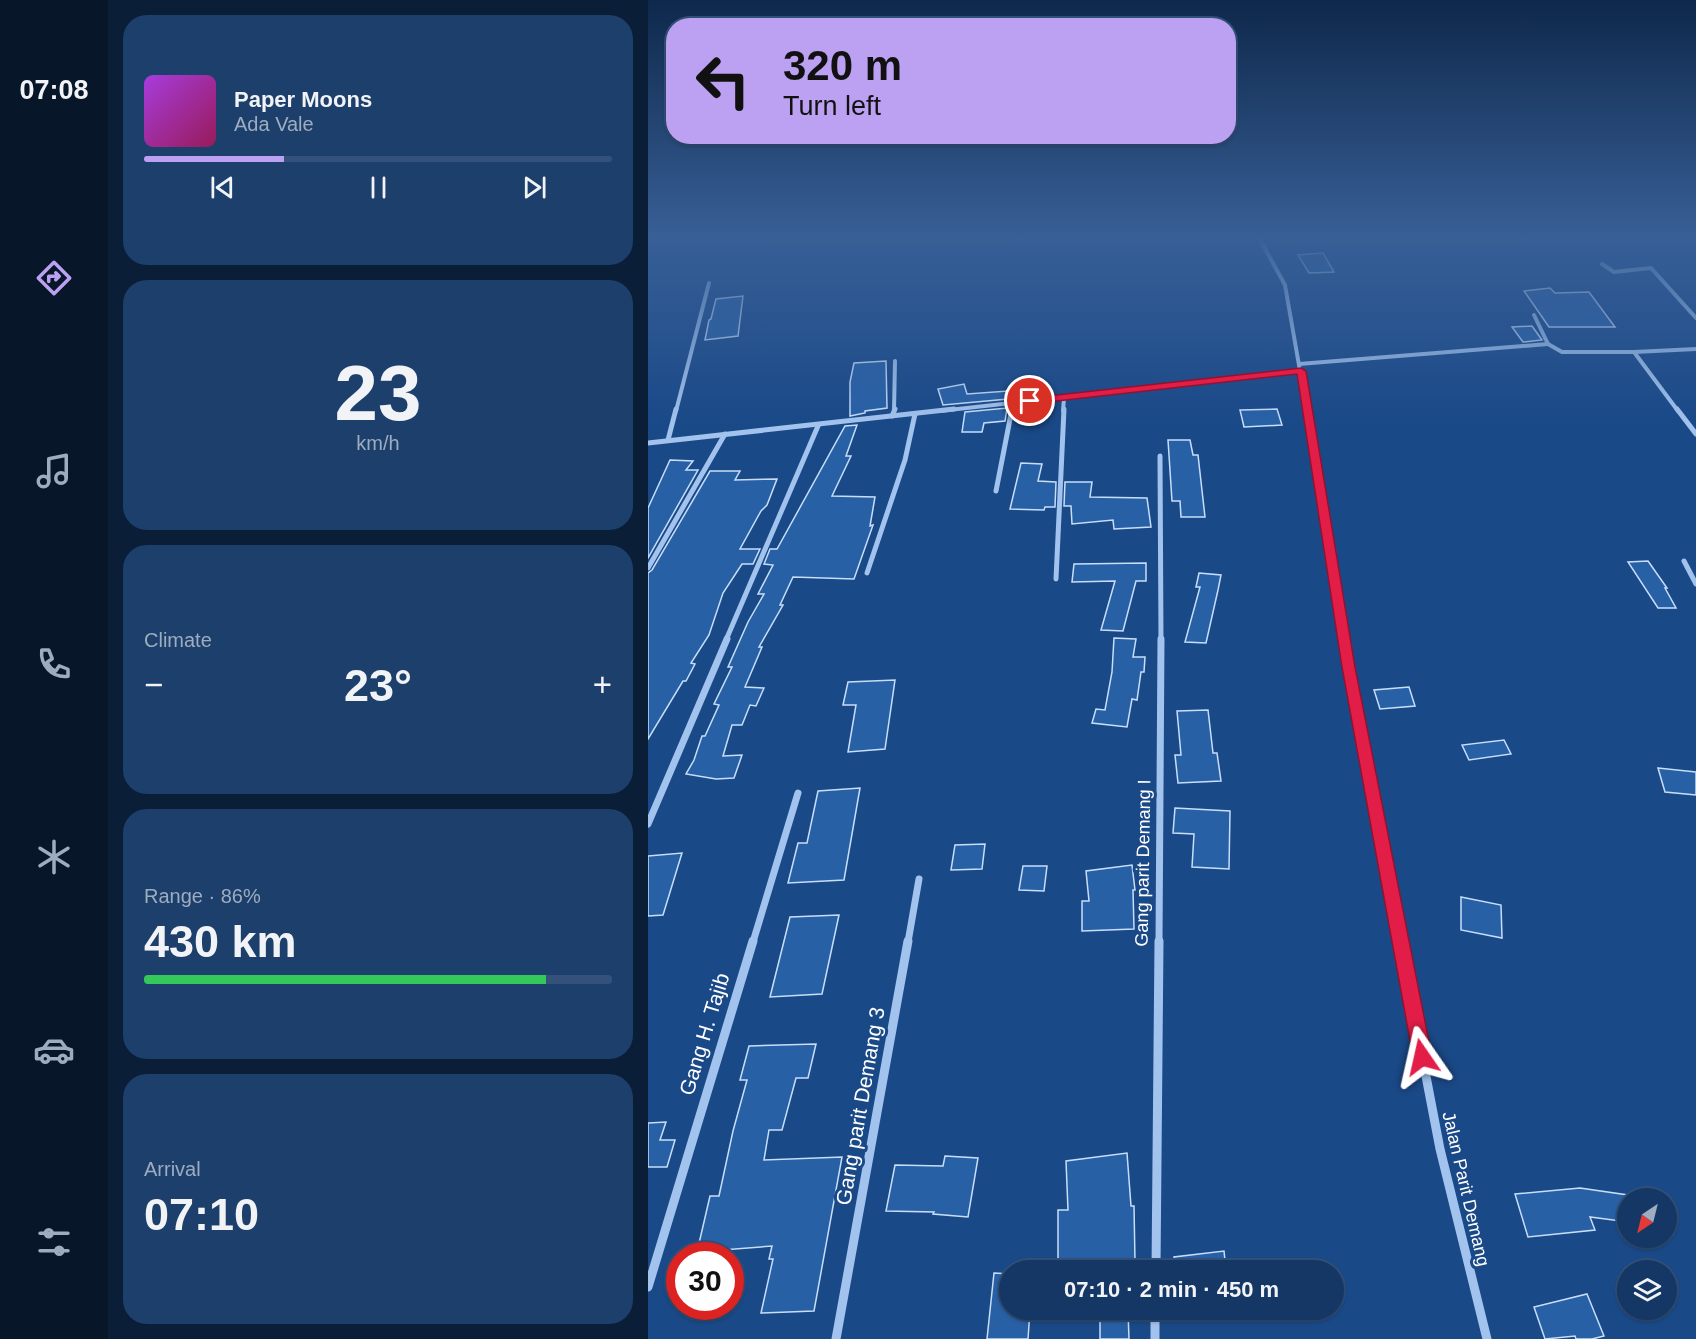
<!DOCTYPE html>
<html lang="en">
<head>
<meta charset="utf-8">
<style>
	body { margin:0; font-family:Arial,sans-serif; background:#1d3f6c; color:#f1f3f6; height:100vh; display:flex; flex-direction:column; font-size:22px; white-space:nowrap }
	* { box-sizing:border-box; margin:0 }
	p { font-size:20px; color:#9dacbf }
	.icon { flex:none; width:33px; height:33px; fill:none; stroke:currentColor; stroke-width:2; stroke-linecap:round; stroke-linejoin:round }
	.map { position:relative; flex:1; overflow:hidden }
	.sheet { display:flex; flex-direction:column; gap:15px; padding:15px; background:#0b1e38; width:540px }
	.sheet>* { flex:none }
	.hud { position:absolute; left:18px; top:18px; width:570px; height:126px; border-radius:24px; box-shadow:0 2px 4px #0004,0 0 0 2px #33517a; background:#bca0f2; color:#111; overflow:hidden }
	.needle { width:39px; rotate:215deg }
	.buttons { position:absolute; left:969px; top:1188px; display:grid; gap:12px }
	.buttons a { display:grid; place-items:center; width:60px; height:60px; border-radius:50%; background:#143766; box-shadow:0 2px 4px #0004,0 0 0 2px #33517a; font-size:30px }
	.speed { position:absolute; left:18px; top:1242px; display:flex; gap:12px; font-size:30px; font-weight:700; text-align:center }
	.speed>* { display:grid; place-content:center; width:78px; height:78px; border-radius:50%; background:#143766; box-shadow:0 2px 4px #0004,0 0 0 2px #33517a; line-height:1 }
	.speed .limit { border:9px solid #d22; background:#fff; color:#111 }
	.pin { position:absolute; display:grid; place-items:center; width:51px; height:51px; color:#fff; margin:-26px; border:3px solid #fff; border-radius:50%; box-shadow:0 2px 6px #0007 }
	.me { position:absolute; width:66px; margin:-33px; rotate:349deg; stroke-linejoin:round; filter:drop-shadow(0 0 4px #0008) }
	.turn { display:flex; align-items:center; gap:21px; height:126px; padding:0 18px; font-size:27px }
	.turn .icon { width:78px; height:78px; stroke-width:2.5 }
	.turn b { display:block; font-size:42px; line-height:51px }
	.big { font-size:45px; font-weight:700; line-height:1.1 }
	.sheet .card { flex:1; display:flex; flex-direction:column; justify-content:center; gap:9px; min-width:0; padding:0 21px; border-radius:24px; background:#1d3f6c }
	.sheet .dial { align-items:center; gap:0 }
	.dial b { font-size:78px; line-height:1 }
	.song { display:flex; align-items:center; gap:18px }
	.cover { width:72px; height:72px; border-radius:9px; background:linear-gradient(135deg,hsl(280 70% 55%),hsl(330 70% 35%)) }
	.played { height:6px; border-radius:3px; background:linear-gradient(90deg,#bca0f2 30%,#33517a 30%) }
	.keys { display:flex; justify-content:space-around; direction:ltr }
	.heat { display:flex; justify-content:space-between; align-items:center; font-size:33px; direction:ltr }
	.charge { height:9px; border-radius:4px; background:linear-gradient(90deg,#34c759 86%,#33517a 0) }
	.trip { position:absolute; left:351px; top:1260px; width:345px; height:60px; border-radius:30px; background:#143766; box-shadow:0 2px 4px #0004,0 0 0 2px #33517a; font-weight:700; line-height:60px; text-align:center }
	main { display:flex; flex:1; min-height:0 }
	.tabs { display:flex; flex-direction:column; width:108px; justify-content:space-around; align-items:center; background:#081629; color:#9dacbf }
	.tabs .icon { width:42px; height:42px }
	.tabs .on { color:#bca0f2 }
	.tabs b { font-size:27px; color:#f1f3f6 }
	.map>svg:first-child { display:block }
	.building { fill:#2860a6; stroke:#c7def9; stroke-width:1.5 }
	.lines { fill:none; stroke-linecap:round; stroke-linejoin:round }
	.minor-far3 { stroke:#a2c3ed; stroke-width:4 }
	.minor-far2 { stroke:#a2c3ed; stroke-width:5 }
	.minor-far1 { stroke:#a2c3ed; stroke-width:7 }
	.minor { stroke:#a2c3ed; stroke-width:9 }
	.route { fill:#e11d48; stroke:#92132f; stroke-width:1.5 }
	.labels { text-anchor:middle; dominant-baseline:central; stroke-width:6; stroke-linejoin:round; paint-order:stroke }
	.street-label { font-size:18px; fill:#fff; stroke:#1a4988 }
	.near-street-label { font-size:21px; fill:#fff; stroke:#1a4988 }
</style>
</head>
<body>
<main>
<nav class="tabs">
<b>07:08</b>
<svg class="icon on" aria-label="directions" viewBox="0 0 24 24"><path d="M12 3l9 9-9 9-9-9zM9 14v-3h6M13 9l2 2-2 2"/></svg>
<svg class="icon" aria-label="music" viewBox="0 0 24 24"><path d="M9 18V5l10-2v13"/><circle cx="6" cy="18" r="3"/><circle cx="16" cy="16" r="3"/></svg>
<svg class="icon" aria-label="phone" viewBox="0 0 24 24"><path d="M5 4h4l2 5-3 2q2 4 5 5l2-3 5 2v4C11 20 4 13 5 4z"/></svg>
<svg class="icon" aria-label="climate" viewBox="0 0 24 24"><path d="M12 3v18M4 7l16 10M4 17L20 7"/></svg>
<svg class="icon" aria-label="car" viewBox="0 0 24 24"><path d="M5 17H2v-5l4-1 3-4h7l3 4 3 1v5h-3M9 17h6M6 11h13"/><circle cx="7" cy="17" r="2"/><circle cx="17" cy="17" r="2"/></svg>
<svg class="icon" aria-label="filters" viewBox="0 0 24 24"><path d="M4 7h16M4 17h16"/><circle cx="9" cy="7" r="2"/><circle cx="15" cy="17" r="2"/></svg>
</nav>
<section class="sheet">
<div class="card">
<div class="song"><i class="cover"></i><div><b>Paper Moons</b><p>Ada Vale</p></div></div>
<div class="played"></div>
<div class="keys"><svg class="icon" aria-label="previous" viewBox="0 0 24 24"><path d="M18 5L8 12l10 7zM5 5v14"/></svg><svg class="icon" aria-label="pause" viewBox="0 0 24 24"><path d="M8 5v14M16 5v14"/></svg><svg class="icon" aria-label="next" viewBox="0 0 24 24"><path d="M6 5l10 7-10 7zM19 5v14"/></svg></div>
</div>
<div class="card dial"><b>23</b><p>km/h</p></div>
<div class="card"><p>Climate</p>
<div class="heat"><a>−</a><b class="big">23°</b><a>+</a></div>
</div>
<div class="card"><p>Range · 86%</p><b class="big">430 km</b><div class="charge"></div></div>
<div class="card"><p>Arrival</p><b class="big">07:10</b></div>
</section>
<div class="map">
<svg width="1048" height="1339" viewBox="0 0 1048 1339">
	<rect width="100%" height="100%" fill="#1a4988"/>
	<g class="building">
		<polygon points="675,253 686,272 661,273 650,255"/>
		<polygon points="902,288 907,293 941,292 967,327 901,327 876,291"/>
		<polygon points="95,296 90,336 57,340 61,320 63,319 68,299"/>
		<polygon points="884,326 894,340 875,342 864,327"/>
		<polygon points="238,361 239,408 217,411 217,413 202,416 202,382 206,363"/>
		<polygon points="316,384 319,394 360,391 360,399 295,405 290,389"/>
		<polygon points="359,408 357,421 336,423 334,432 314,432 317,412"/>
		<polygon points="629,409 634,425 596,427 592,410"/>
		<polygon points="209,425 198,456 203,456 184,496 227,497 222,526 225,525 206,579 145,577 132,605 135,605 111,647 114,647 97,687 116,688 108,706 102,705 94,725 84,725 75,756 94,755 86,778 68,779 38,774 46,760 54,736 57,736 71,705 66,704 84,667 80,667 100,622 116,594 110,594 125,565 116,564 122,549 129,549 197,426"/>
		<polygon points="520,440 542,440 545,455 550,455 557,517 533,517 532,501 524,501"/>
		<polygon points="22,460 45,461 38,470 50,470 0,558 0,508"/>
		<polygon points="373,463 394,464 390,481 408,482 407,507 397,507 396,510 362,509"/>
		<polygon points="62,471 92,471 87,480 129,479 119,505 113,511 92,549 112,549 105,564 94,564 75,593 61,635 43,663 47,664 38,681 35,681 0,739 0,573 4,570"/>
		<polygon points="417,482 444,482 442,497 499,498 503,527 466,529 465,520 424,524 423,506 416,506"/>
		<polygon points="1000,561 1019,588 1017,588 1028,608 1010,608 980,562"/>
		<polygon points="498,563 498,581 488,581 475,631 453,630 467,581 424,582 426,564"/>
		<polygon points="551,573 573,575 570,590 558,643 537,642 552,587 548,587"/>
		<polygon points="466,638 488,639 485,657 497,657 496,672 493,672 489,700 484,699 479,727 444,723 448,709 457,710 464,672"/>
		<polygon points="247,680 237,749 200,752 208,705 195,705 200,682"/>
		<polygon points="761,687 767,706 732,709 726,690"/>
		<polygon points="560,710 565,753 569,753 573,781 530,783 527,755 533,755 529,711"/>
		<polygon points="856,740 863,754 821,760 814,745"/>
		<polygon points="1010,768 1048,772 1048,795 1017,792"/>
		<polygon points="212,788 196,880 140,883 150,843 159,843 170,791"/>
		<polygon points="527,808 582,811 581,869 544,867 546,834 525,833"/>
		<polygon points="337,844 334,869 303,870 307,845"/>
		<polygon points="34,853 15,915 0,916 0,856"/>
		<polygon points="484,865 487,890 485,890 486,929 434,931 434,901 441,901 438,871"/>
		<polygon points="375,866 399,866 396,891 371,890"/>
		<polygon points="813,897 853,905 854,938 813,930"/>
		<polygon points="191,915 174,994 122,997 142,917"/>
		<polygon points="168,1044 160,1078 148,1078 134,1130 121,1130 116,1160 194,1157 166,1311 113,1313 125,1259 121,1259 124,1246 49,1252 62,1196 71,1196 85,1131 99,1080 92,1080 101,1046"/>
		<polygon points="18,1122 12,1140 27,1140 19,1167 0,1167 0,1123"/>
		<polygon points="479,1153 483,1206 486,1206 487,1261 479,1261 479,1270 410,1270 410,1210 420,1210 418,1161"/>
		<polygon points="297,1156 330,1158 320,1217 285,1214 286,1212 238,1211 247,1165 295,1166"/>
		<polygon points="932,1188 980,1195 980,1222 942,1217 947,1230 880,1237 867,1194"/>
		<polygon points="576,1251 578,1270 527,1270 526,1257"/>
		<polygon points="346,1273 362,1274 362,1310 382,1310 380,1339 339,1339"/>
		<polygon points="939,1294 956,1336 944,1339 928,1339 927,1336 897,1339 886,1307"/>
		<polygon points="452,1310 480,1310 481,1339 452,1339"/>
	</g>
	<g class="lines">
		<g class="minor-far3">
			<polyline points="610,236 637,285 659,411"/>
			<polyline points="954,264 966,272 1003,268 1048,318"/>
			<polyline points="886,315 900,344 914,352 986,352 1030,411"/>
			<polyline points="986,352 1048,349"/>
			<polyline points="651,364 900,344"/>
			<polyline points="28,411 61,283"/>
			<polyline points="246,411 247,361"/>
			<polyline points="292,411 653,371"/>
			<polyline points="363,411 365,403"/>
			<polyline points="415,411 416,398"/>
		</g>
		<g class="minor-far2">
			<polyline points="659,409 696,640"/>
			<polyline points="1029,409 1048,434"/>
			<polyline points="244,416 247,409"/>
			<polyline points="20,440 28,409"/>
			<polyline points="0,443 306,409"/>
			<polyline points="512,456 513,640"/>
			<polyline points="348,491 364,409"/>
			<polyline points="1036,561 1048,584"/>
			<polyline points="0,568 77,434"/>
			<polyline points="219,573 257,460 267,414"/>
			<polyline points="408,579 416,409"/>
			<polyline points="78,640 170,426"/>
		</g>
		<g class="minor-far1">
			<polyline points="696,639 753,942"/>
			<polyline points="0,824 79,639"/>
			<polyline points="105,942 150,793"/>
			<polyline points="260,942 271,879"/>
			<polyline points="511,942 513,639"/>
		</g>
		<g class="minor">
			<polyline points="752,941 792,1149 839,1339"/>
			<polyline points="508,1270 511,941"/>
			<polyline points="0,1287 105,941"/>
			<polyline points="507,1310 507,1339"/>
			<polyline points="188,1339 260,941"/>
		</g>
	</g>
	<linearGradient id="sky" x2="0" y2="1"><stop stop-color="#0e284b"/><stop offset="0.56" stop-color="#385f96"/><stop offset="1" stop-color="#385f96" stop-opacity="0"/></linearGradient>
	<rect width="1048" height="423" fill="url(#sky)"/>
	<polygon class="route" points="653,368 658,371 707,667 784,1057 781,1063 774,1066 768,1063 765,1057 694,667 649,374 382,404 377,401 382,398"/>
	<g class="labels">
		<g class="street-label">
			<text transform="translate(495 863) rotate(-89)">Gang parit Demang I</text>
			<text transform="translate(818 1189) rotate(77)">Jalan Parit Demang</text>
		</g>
		<g class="near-street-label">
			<text transform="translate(56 1034) rotate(-73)">Gang H. Tajib</text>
			<text transform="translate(212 1106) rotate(-80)">Gang parit Demang 3</text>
		</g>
	</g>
</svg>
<div class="buttons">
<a><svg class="needle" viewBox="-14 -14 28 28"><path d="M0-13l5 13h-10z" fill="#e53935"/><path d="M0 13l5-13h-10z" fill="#9dacbf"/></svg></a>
<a><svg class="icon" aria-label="layers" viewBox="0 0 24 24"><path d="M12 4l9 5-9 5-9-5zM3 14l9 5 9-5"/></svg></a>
</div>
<div class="speed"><div class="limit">30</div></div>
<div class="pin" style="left:382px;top:401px;background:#d93025"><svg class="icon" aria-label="arrive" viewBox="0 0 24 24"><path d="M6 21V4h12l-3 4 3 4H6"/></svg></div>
<svg class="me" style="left:774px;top:1057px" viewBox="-20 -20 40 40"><path d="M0-17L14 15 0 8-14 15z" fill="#e11d48" stroke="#fff" stroke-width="4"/></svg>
<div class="trip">07:10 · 2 min · 450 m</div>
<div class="hud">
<div class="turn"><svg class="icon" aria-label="left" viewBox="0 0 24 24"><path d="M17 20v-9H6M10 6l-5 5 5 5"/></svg><div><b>320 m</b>Turn left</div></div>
</div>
</div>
</main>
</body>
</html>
